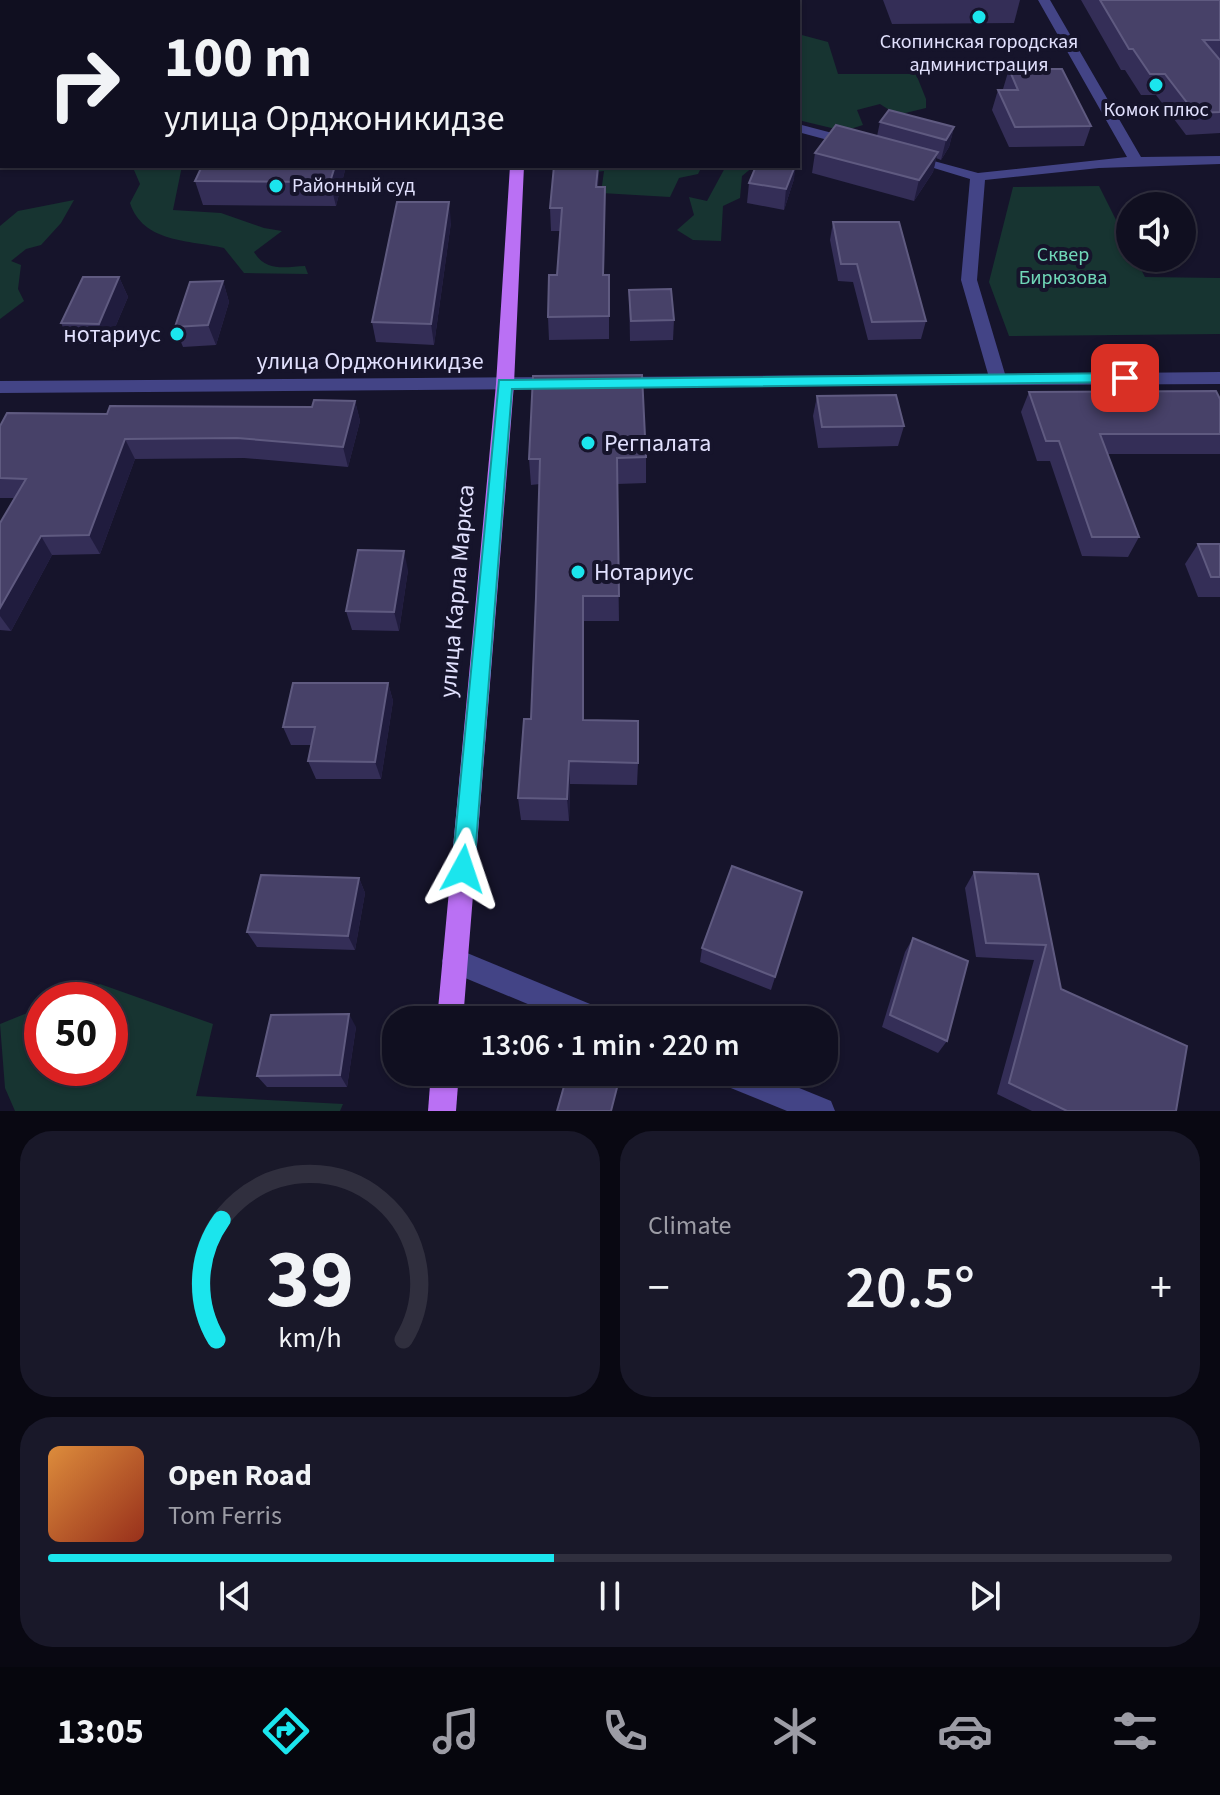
<!DOCTYPE html>
<html lang="en">
<head>
<meta charset="utf-8">
<style>
	body { margin:0; font-family:"Source Sans 3",sans-serif; background:#191829; color:#f1f3f6; height:100vh; display:flex; flex-direction:column; font-size:30px; white-space:nowrap }
	* { box-sizing:border-box; margin:0 }
	p { font-size:26px; color:#9c9ca5 }
	.icon { flex:none; width:44px; height:44px; fill:none; stroke:currentColor; stroke-width:2; stroke-linecap:round; stroke-linejoin:round }
	.map { position:relative; height:1111px; overflow:hidden }
	.panel { display:flex; flex-direction:column; gap:20px; padding:20px; background:#090812; flex:1 }
	.panel>* { flex:none }
	.banner { position:absolute; left:0px; top:0px; width:800px; height:168px; box-shadow:0 2px 6px #0004,0 0 0 2px #302f3e; background:#100f20; color:#f1f3f6; overflow:hidden }
	.buttons { position:absolute; left:1116px; top:192px; display:grid; gap:16px }
	.buttons a { display:grid; place-items:center; width:80px; height:80px; border-radius:50%; background:#100f20; box-shadow:0 2px 6px #0004,0 0 0 2px #302f3e; font-size:40px }
	.speed { position:absolute; left:24px; top:982px; display:flex; gap:16px; font-size:40px; font-weight:700; text-align:center }
	.speed>* { display:grid; place-content:center; width:104px; height:104px; border-radius:50%; background:#100f20; box-shadow:0 2px 6px #0004,0 0 0 2px #302f3e; line-height:1 }
	.speed .limit { border:12px solid #d22; background:#fff; color:#111 }
	.pin { position:absolute; display:grid; place-items:center; width:68px; height:68px; color:#fff; margin:-34px; border-radius:16px; box-shadow:0 4px 12px #0006 }
	.me { position:absolute; width:88px; margin:-44px; rotate:5deg; stroke-linejoin:round; filter:drop-shadow(0 0 6px #0008) }
	.turn { display:flex; align-items:center; gap:28px; height:168px; padding:0 32px; font-size:36px }
	.turn .icon { width:104px; height:104px; stroke-width:2.5 }
	.turn b { display:block; font-size:56px; line-height:68px }
	.big { font-size:60px; font-weight:600; line-height:1.1 }
	.panel .tile { flex:1; display:flex; flex-direction:column; justify-content:center; gap:12px; min-width:0; padding:0 28px; border-radius:32px; background:#191829 }
	.panel .dial { align-items:center; gap:0 }
	.dial svg { height:208px; overflow:visible; fill:none; stroke:#302f3e; stroke-width:7; stroke-linecap:round; text-anchor:middle }
	.dial text { fill:#f1f3f6; stroke:none }
	.song { display:flex; align-items:center; gap:24px }
	.cover { width:96px; height:96px; border-radius:12px; background:linear-gradient(135deg,hsl(30 70% 55%),hsl(10 70% 35%)) }
	.played { height:8px; border-radius:4px; background:linear-gradient(90deg,#1be5ed 45%,#302f3e 45%) }
	.keys { display:flex; justify-content:space-around; direction:ltr }
	.heat { display:flex; justify-content:space-between; align-items:center; font-size:44px; direction:ltr }
	.panel .tiles { flex:1; display:grid; gap:20px; grid-template-columns:1fr 1fr }
	.tile:last-child { grid-column:span 2 }
	.trip { position:absolute; left:382px; top:1006px; width:456px; height:80px; border-radius:32px; background:#100f20; box-shadow:0 2px 6px #0004,0 0 0 2px #302f3e; font-weight:600; line-height:80px; text-align:center }
	.menu { display:flex; height:128px; justify-content:space-around; align-items:center; background:#06060d; color:#9c9ca5 }
	.menu .icon { width:56px; height:56px }
	.menu .selected { color:#1be5ed }
	.menu b { font-size:36px; color:#f1f3f6 }
	.map>svg:first-child { display:block }
	.green { fill:#173431 }
	.lines { fill:none; stroke-linecap:round; stroke-linejoin:round }
	.minor { fill:#434486; fill-rule:evenodd }
	.major { fill:#ba70f4; fill-rule:evenodd }
	.wall { fill:#342e57 }
	.shaded-wall { fill:#201c3e }
	.building { fill:#474168; stroke:#5f5a80; stroke-width:2 }
	.route { fill:#1be5ed; stroke:#12959a; stroke-width:2 }
	.poi-dot { fill:#1be5ed; stroke:#16142b; stroke-width:3 }
	.labels { text-anchor:middle; dominant-baseline:central; stroke-width:8; stroke-linejoin:round; paint-order:stroke }
	.far-poi-label { font-size:20px; fill:#e1e0fd; stroke:#16142b }
	.far-park-label { font-size:20px; fill:#70d8b8; stroke:#16142b }
	.poi-label { font-size:24px; fill:#e1e0fd; stroke:#16142b; text-anchor:start }
	.street-label { font-size:24px; fill:#e1e0fd; stroke:#16142b }
</style>
</head>
<body>
<div class="map">
<svg width="1220" height="1111" viewBox="0 0 1220 1111">
	<rect width="100%" height="100%" fill="#16142b"/>
	<g class="green">
		<polygon points="798,34 828,42 838,74 916,74 926,99 926,108 897,115 880,104 857,110 863,125 844,131 798,120"/>
		<path d="M121,166H182L173,210L221,213L264,228L282,231L254,252C266,272 285,267 305,266L308,274L244,273L224,248C189,240 143,243 130,203L140,184L134,170Z"/>
		<polygon points="587,166 702,166 698,174 679,178 670,197 601,193 604,171 586,173"/>
		<polygon points="726,166 754,166 742,176 740,198 723,206 721,241 693,240 677,230 694,215 689,197 707,201"/>
		<polygon points="1099,186 1130,248 1130,258 1135,258 1145,277 1220,278 1220,334 1009,336 989,282 1013,187"/>
		<polygon points="74,200 61,223 41,245 26,249 11,261 21,265 18,289 24,301 0,319 0,226 18,211"/>
		<polygon points="100,984 213,1024 196,1096 343,1104 340,1111 15,1111 5,1088 0,1024 42,1007 42,1068 110,1068 110,1000 60,1000"/>
	</g>
	<g class="lines">
		<g class="minor">
			<polygon points="1038,0 1050,0 1141,157 1220,156 1220,164 1099,168 985,180 977,280 1005,374 1220,372 1220,384 610,387 607,383 610,379 616,377 988,374 961,280 970,179 901,158 908,154 978,173 1127,157"/>
			<polygon points="798,124 859,140 861,143 854,147 798,132"/>
			<rect x="0" y="138" width="2" height="8"/>
			<polygon points="560,377 569,383 560,389 0,393 0,381"/>
			<polygon points="455,948 607,1011 611,1020 566,1020 446,970 442,961 446,952"/>
			<polygon points="712,1072 760,1072 831,1101 835,1111 787,1111 716,1082"/>
		</g>
		<g class="major">
			<rect x="524" y="0" width="12" height="2"/>
			<polygon points="510,166 524,166 514,384 463,1020 437,1020 496,384"/>
			<polygon points="431,1072 459,1072 456,1111 428,1111"/>
		</g>
	</g>
	<g class="wall">
		<rect x="562" y="0" width="208" height="2"/>
		<polygon points="883,0 1020,0 1014,23 892,24"/>
		<polygon points="1081,0 1220,0 1220,133 1186,135 1156,95 1141,95 1125,70 1121,70"/>
		<polygon points="1009,69 1091,126 1084,146 1009,147 992,110 998,90 1004,90 1003,89"/>
		<polygon points="880,122 954,127 949,147 941,160 936,158 933,172 914,201 812,173 815,153 877,136"/>
		<polygon points="202,166 346,166 336,206 203,205 195,181"/>
		<polygon points="554,166 599,166 598,187 605,187 604,275 609,275 609,339 549,340 548,317 557,275 560,231 551,231 550,208"/>
		<polygon points="794,179 784,210 747,203 749,183"/>
		<polygon points="451,222 434,345 376,342 372,322"/>
		<polygon points="833,222 926,321 921,339 868,340 853,282 838,281 830,240"/>
		<polygon points="119,277 128,297 108,344 71,344 61,323"/>
		<polygon points="223,281 229,302 216,345 183,347 175,327"/>
		<polygon points="629,290 674,320 673,340 630,341"/>
		<polygon points="1029,392 1220,399 1220,454 1107,454 1139,537 1128,557 1082,556 1050,461 1037,461 1021,412"/>
		<polygon points="817,396 904,426 898,446 818,448 813,416"/>
		<polygon points="355,401 360,421 348,467 244,458 135,459 100,554 52,555 11,631 0,630 0,523 14,498 0,498 0,426 107,414 312,407"/>
		<polygon points="646,457 646,483 617,484 619,621 584,621 583,720 638,763 637,785 570,784 569,821 521,820 518,798 531,719 540,484 531,485 529,459"/>
		<polygon points="1198,544 1220,544 1220,597 1198,597 1185,564"/>
		<polygon points="408,570 399,631 352,630 346,611"/>
		<polygon points="388,683 393,701 381,779 316,779 308,761 312,745 291,745 283,727"/>
		<polygon points="974,872 1038,874 1061,989 1176,1111 1032,1111 997,1094 1034,960 976,957 965,888"/>
		<polygon points="359,878 365,893 355,950 257,947 247,932"/>
		<polygon points="802,892 771,990 700,962 702,948"/>
		<polygon points="913,938 947,1041 938,1053 882,1027 905,952"/>
		<polygon points="356,1027 347,1087 267,1087 257,1076"/>
	</g>
	<g class="shaded-wall">
		<polygon points="2,70 2,115 0,118 0,73"/>
		<polygon points="954,127 949,147 941,160 946,140"/>
		<polygon points="938,152 933,172 914,201 919,180"/>
		<polygon points="335,166 346,166 336,206 330,182"/>
		<polygon points="598,166 599,166 596,210 596,187"/>
		<polygon points="795,166 796,166 794,179 784,210 786,189"/>
		<polygon points="449,202 451,222 434,345 431,324"/>
		<polygon points="119,277 128,297 108,344 99,324"/>
		<polygon points="223,281 229,302 216,345 208,325"/>
		<polygon points="355,401 360,421 348,467 343,447"/>
		<polygon points="125,439 135,459 100,554 89,535"/>
		<polygon points="41,536 52,555 11,631 0,616 0,608"/>
		<polygon points="404,551 408,570 399,631 394,612"/>
		<polygon points="583,596 584,621 583,743"/>
		<polygon points="388,683 393,701 381,779 375,762"/>
		<polygon points="569,761 570,784 569,821 567,799"/>
		<polygon points="359,878 365,893 355,950 348,936"/>
		<polygon points="349,1014 356,1027 347,1087 340,1075"/>
	</g>
	<g class="building">
		<polygon points="241,0 477,0 477,2 240,2"/>
		<rect x="562" y="0" width="138" height="2"/>
		<polygon points="1100,0 1220,0 1220,40 1203,40 1220,60 1220,112 1195,113 1165,74 1150,74 1133,49 1129,49"/>
		<polygon points="0,54 2,54 2,70 0,73"/>
		<polygon points="1009,69 1062,69 1091,126 1015,127 998,90 1018,90"/>
		<polygon points="889,110 954,127 946,140 880,122"/>
		<polygon points="836,125 938,152 919,180 815,153"/>
		<polygon points="202,166 335,166 330,182 195,181"/>
		<polygon points="554,166 598,166 596,187 605,187 603,275 609,275 609,316 548,317 549,275 557,275 562,208 550,208"/>
		<polygon points="756,166 795,166 786,189 749,183"/>
		<polygon points="397,202 449,202 431,324 372,322"/>
		<polygon points="833,222 899,222 926,321 872,322 857,264 841,264"/>
		<polygon points="83,277 119,277 99,324 61,323"/>
		<polygon points="223,281 208,325 175,327 190,282"/>
		<polygon points="671,289 674,320 631,321 629,290"/>
		<polygon points="642,375 646,457 617,458 619,596 583,596 583,720 638,721 638,763 569,761 567,799 518,798 524,719 531,719 536,597 540,459 529,459 533,376"/>
		<polygon points="1216,391 1220,399 1220,434 1100,434 1139,537 1092,537 1059,441 1046,441 1029,392"/>
		<polygon points="896,395 904,426 822,427 817,396"/>
		<polygon points="314,400 355,401 343,447 237,438 125,439 89,535 41,536 0,608 0,523 26,479 0,478 0,426 7,413 107,414 110,406 312,407"/>
		<polygon points="1198,544 1220,544 1220,577 1211,577"/>
		<polygon points="358,550 404,551 394,612 346,611"/>
		<polygon points="293,683 388,683 375,762 308,761 315,727 283,727"/>
		<polygon points="732,866 802,892 775,977 702,948"/>
		<polygon points="974,872 1038,874 1061,989 1187,1046 1176,1111 1067,1111 1009,1083 1046,945 986,943"/>
		<polygon points="261,875 359,878 348,936 247,932"/>
		<polygon points="913,938 968,961 947,1041 890,1015"/>
		<polygon points="349,1014 340,1075 257,1076 271,1015"/>
		<polygon points="568,1072 621,1072 611,1111 557,1111"/>
	</g>
	<polygon class="route" points="1125,373 1130,374 1130,382 512,389 474,869 471,876 463,879 455,876 452,869 499,380"/>
	<g class="poi-dot">
		<circle cx="979" cy="17" r="8"/>
		<circle cx="1156" cy="85" r="8"/>
		<circle cx="276" cy="186" r="8"/>
		<circle cx="177" cy="334" r="8"/>
		<circle cx="588" cy="443" r="8"/>
		<circle cx="578" cy="572" r="8"/>
	</g>
	<g class="labels">
		<g class="far-poi-label">
			<text x="979" y="42">Скопинская городская<tspan x="979" dy="23">администрация</tspan></text>
			<text x="1156" y="110">Комок плюс</text>
			<text x="292" y="186" text-anchor="start">Районный суд</text>
		</g>
		<g class="far-park-label">
			<text x="1063" y="255">Сквер<tspan x="1063" dy="23">Бирюзова</tspan></text>
		</g>
		<g class="poi-label">
			<text x="161" y="334" text-anchor="end">нотариус</text>
			<text x="604" y="443">Регпалата</text>
			<text x="594" y="572">Нотариус</text>
		</g>
		<g class="street-label">
			<text x="370" y="361">улица Орджоникидзе</text>
			<text transform="translate(457 591) rotate(-85)">улица Карла Маркса</text>
		</g>
	</g>
</svg>
<div class="buttons">
<a><svg class="icon" aria-label="sound" viewBox="0 0 24 24"><path d="M4 9h4l5-4v14l-5-4H4zM17 9q2 3 0 6"/></svg></a>
</div>
<div class="speed"><div class="limit">50</div></div>
<div class="pin" style="left:1125px;top:378px;background:#d93025"><svg class="icon" aria-label="arrive" viewBox="0 0 24 24"><path d="M6 21V4h12l-3 4 3 4H6"/></svg></div>
<svg class="me" style="left:463px;top:869px" viewBox="-20 -20 40 40"><path d="M0-17L14 15 0 8-14 15z" fill="#1be5ed" stroke="#fff" stroke-width="4"/></svg>
<div class="trip">13:06 · 1 min · 220 m</div>
<div class="banner">
<div class="turn"><svg class="icon" aria-label="right" viewBox="0 0 24 24"><path d="M7 20v-9h11M14 6l5 5-5 5"/></svg><div><b>100 m</b>улица Орджоникидзе</div></div>
</div>
</div>
<section class="panel">
<div class="tiles">
<div class="tile dial"><svg viewBox="0 0 100 80">
<path d="M14 69A42 42 0 1 1 86 69"/>
<path d="M14 69A42 42 0 0 1 16 23" stroke="#1be5ed"/>
<text x="50" y="56" font-size="32" font-weight="700">39</text>
<text x="50" y="72" font-size="11">km/h</text>
</svg></div>
<div class="tile"><p>Climate</p>
<div class="heat"><a>−</a><b class="big">20.5°</b><a>+</a></div>
</div>
<div class="tile">
<div class="song"><i class="cover"></i><div><b>Open Road</b><p>Tom Ferris</p></div></div>
<div class="played"></div>
<div class="keys"><svg class="icon" aria-label="previous" viewBox="0 0 24 24"><path d="M18 5L8 12l10 7zM5 5v14"/></svg><svg class="icon" aria-label="pause" viewBox="0 0 24 24"><path d="M8 5v14M16 5v14"/></svg><svg class="icon" aria-label="next" viewBox="0 0 24 24"><path d="M6 5l10 7-10 7zM19 5v14"/></svg></div>
</div>
</div>
</section>
<nav class="menu">
<b>13:05</b>
<svg class="icon selected" aria-label="directions" viewBox="0 0 24 24"><path d="M12 3l9 9-9 9-9-9zM9 14v-3h6M13 9l2 2-2 2"/></svg>
<svg class="icon" aria-label="music" viewBox="0 0 24 24"><path d="M9 18V5l10-2v13"/><circle cx="6" cy="18" r="3"/><circle cx="16" cy="16" r="3"/></svg>
<svg class="icon" aria-label="phone" viewBox="0 0 24 24"><path d="M5 4h4l2 5-3 2q2 4 5 5l2-3 5 2v4C11 20 4 13 5 4z"/></svg>
<svg class="icon" aria-label="climate" viewBox="0 0 24 24"><path d="M12 3v18M4 7l16 10M4 17L20 7"/></svg>
<svg class="icon" aria-label="car" viewBox="0 0 24 24"><path d="M5 17H2v-5l4-1 3-4h7l3 4 3 1v5h-3M9 17h6M6 11h13"/><circle cx="7" cy="17" r="2"/><circle cx="17" cy="17" r="2"/></svg>
<svg class="icon" aria-label="filters" viewBox="0 0 24 24"><path d="M4 7h16M4 17h16"/><circle cx="9" cy="7" r="2"/><circle cx="15" cy="17" r="2"/></svg>
</nav>
</body>
</html>
